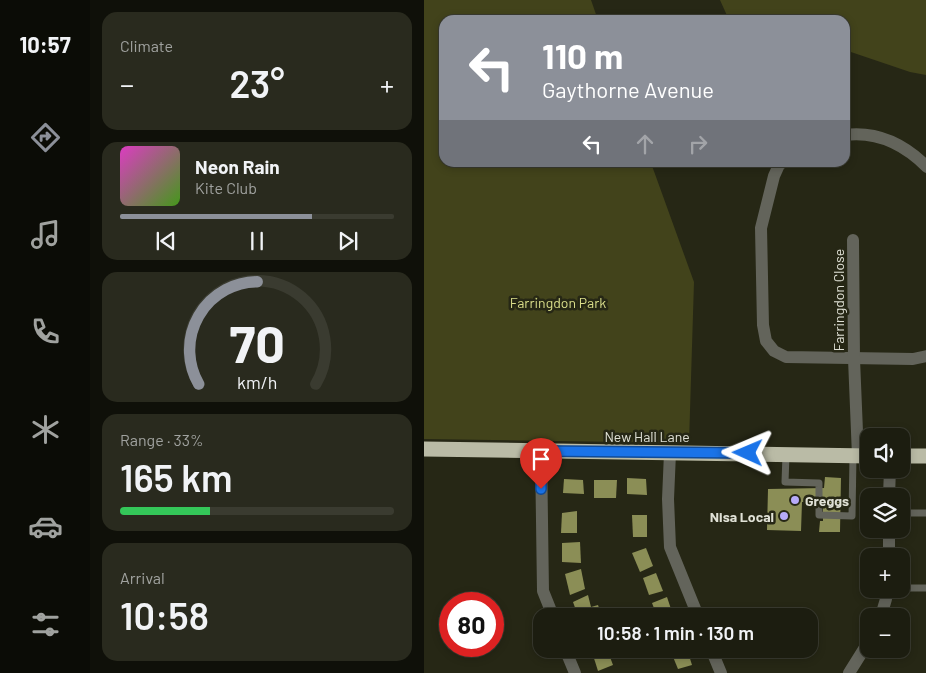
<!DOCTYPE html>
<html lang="en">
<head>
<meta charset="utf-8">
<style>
	body { margin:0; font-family:Barlow,sans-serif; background:#292a1e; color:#f1f3f6; height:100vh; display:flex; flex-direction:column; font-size:19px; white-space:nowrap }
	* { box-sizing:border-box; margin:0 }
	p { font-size:16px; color:#a0a29f }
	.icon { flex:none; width:28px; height:28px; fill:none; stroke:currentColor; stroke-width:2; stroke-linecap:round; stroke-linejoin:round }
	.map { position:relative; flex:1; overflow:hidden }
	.panel { display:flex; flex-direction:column; gap:12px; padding:12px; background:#0f1009; width:334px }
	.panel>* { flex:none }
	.hud { position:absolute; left:15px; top:15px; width:411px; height:152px; border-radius:15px; box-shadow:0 2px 8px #0003,0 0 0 1px #3a3b30; background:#8c9099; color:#fff; overflow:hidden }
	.controls { position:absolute; left:436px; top:428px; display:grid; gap:10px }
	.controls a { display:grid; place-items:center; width:50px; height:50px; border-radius:10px; background:#1c1d10; box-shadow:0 2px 8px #0003,0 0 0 1px #3a3b30; font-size:25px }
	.speed { position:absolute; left:15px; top:592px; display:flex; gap:10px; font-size:25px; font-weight:700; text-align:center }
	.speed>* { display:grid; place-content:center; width:65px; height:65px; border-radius:50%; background:#1c1d10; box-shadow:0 2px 8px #0003,0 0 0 1px #3a3b30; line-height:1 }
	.speed .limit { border:8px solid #d22; background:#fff; color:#111 }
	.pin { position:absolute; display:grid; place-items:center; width:42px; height:42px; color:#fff; margin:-51px -21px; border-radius:50% 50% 50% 0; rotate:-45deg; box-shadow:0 0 5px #0007 }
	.pin .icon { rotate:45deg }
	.me { position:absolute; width:55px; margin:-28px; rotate:271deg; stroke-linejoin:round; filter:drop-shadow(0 0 4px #0008) }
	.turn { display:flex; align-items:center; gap:18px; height:105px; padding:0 20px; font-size:22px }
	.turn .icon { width:65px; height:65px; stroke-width:2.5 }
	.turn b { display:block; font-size:35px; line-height:42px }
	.lanes { display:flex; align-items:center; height:48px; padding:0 20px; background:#0003; justify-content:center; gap:25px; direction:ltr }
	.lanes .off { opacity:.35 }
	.big { font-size:38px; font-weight:600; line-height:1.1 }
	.panel .widget { flex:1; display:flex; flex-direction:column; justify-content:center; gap:8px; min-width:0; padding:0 18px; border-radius:15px; background:#292a1e }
	.panel .dial { align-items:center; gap:0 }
	.dial svg { height:130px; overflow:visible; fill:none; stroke:#3a3b30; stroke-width:7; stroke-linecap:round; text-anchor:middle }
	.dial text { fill:#f1f3f6; stroke:none }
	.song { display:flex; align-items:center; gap:15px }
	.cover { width:60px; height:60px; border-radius:8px; background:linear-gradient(135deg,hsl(310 70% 55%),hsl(100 70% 35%)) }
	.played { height:5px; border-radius:2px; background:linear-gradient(90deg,#8c9099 70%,#3a3b30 70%) }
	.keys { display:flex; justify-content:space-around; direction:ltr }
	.heat { display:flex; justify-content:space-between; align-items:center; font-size:28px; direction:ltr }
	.charge { height:8px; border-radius:4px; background:linear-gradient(90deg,#34c759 33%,#3a3b30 0) }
	.trip { position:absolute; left:109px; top:608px; width:285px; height:50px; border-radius:15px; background:#1c1d10; box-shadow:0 2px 8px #0003,0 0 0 1px #3a3b30; font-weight:600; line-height:50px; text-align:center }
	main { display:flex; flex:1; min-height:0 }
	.tabs { display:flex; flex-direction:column; width:90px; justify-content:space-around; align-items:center; background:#0b0c06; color:#a0a29f }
	.tabs .icon { width:35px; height:35px }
	.tabs .current { color:#8c9099 }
	.tabs b { font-size:22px; color:#f1f3f6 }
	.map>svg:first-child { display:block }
	.green { fill:#42431b }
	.building { fill:#8b8e56 }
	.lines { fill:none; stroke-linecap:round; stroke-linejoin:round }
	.lane { stroke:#63645b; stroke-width:7 }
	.street { stroke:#63645b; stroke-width:12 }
	.highway { stroke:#babba6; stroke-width:15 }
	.route-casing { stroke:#114b97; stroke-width:12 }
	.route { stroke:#1a73e8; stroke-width:9 }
	.poi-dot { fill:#b7abf8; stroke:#262715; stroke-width:2 }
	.labels { text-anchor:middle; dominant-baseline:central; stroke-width:5; stroke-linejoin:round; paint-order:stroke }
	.street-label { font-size:14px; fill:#e0e1d6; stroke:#262715 }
	.park-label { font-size:14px; fill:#dade8a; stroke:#262715 }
	.poi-label { font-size:14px; font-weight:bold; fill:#e0e1d6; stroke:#262715; text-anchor:start }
</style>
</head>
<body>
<main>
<nav class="tabs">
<b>10:57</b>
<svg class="icon current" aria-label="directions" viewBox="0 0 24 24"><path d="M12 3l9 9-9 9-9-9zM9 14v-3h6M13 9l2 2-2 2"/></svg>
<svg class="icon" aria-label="music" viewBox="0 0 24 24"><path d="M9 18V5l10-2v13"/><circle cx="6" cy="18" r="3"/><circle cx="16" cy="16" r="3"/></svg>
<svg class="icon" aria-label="phone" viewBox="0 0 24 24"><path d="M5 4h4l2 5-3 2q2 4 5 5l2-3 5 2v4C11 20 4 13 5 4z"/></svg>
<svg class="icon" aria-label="climate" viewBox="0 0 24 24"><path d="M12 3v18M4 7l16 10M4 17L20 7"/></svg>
<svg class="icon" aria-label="car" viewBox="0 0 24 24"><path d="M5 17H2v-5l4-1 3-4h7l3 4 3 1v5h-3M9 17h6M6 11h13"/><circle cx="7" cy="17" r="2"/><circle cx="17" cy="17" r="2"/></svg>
<svg class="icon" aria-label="filters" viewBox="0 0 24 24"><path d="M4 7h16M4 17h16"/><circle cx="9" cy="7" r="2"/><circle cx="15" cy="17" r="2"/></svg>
</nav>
<section class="panel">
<div class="widget"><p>Climate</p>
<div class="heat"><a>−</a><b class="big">23°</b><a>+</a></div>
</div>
<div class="widget">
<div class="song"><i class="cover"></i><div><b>Neon Rain</b><p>Kite Club</p></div></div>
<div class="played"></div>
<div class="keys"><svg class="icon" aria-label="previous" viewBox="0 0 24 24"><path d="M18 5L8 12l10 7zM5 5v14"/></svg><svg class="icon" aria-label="pause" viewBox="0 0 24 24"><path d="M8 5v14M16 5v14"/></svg><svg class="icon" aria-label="next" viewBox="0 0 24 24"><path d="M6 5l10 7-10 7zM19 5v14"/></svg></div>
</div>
<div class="widget dial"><svg viewBox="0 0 100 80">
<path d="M14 69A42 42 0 1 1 86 69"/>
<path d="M14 69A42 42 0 0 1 50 6" stroke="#8c9099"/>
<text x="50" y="56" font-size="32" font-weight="700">70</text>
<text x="50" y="72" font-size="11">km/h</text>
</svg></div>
<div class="widget"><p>Range · 33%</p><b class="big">165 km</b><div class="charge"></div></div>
<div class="widget"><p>Arrival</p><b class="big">10:58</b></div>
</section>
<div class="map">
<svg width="503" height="673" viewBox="0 0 503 673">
	<rect width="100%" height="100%" fill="#262715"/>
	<g class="green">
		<polygon points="0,0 167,0 174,20 20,20 20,162 227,163 270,282 265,443 0,439"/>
		<polygon points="296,0 502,0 502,75 486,72 421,50 421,20 305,20"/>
	</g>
	<g class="building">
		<polygon points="401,477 417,478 416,532 395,532 396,521 399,521 399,503 378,502 377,531 343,530 344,489 400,488"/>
		<polygon points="203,478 222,479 223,495 203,494"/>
		<polygon points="140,479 159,480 160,494 139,493"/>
		<polygon points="170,480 193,480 192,498 170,498"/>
		<polygon points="153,511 153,533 137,533 138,513"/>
		<polygon points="208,515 223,515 223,537 209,537"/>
		<polygon points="156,542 157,563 138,562 138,543"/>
		<polygon points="222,548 229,566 216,572 208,553"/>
		<polygon points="157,569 161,589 146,595 141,574"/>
		<polygon points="232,573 239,591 225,595 219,578"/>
		<polygon points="164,595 167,607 174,605 176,611 165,616 154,616 149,602"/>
		<polygon points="243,597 249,615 233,616 228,603"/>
		<polygon points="177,649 183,649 189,665 174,671 168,652"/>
		<polygon points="258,649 263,649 268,665 254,669 247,652"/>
	</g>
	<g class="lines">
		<g class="lane">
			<polyline points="362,455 361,482 395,483 395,515 428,516 429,456"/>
			<polyline points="478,513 503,513"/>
			<polyline points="478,588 503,588"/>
		</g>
		<g class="street">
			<path d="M421,135C453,131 481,145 503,167"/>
			<polyline points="359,162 355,165 350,176 337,228 339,325 342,341 350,351 362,357 489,359 503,356"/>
			<polyline points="429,240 430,359 434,456"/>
			<polyline points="117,451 119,591 129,616"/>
			<polyline points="246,453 244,499 246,547 274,616"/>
			<polyline points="465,496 466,469"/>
			<polyline points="465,556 465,529"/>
			<polyline points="457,616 462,599 463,589"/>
			<polyline points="141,649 151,673"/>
			<polyline points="287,649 297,673"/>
			<polyline points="425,673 445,641"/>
		</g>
		<g class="highway">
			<polyline points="0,449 445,456"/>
			<polyline points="478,456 503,456"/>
		</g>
	</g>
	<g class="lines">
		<g class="route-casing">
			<polyline id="route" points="117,489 117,451 324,453"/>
		</g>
		<use href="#route" class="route"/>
	</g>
	<g class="poi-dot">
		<circle cx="371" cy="500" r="5"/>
		<circle cx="360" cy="516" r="5"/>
	</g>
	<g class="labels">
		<g class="street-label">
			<text transform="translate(414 300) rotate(-90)">Farringdon Close</text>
			<text x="223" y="436">New Hall Lane</text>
		</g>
		<g class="park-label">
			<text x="134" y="302">Farringdon Park</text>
		</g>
		<g class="poi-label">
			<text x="381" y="500">Greggs</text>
			<text x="350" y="516" text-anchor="end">Nisa Local</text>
		</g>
	</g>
</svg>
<div class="controls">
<a><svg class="icon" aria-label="sound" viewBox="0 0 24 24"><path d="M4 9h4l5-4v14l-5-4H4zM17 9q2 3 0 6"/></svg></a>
<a><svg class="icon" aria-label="layers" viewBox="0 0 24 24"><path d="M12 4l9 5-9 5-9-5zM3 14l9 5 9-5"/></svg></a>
<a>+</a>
<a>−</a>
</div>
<div class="speed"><div class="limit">80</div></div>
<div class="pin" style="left:117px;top:489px;background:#d93025"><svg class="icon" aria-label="arrive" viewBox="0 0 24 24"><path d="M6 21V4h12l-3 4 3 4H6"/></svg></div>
<svg class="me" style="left:324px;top:453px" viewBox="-20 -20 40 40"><path d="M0-17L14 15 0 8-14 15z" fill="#1a73e8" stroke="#fff" stroke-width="4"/></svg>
<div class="trip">10:58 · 1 min · 130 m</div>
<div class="hud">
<div class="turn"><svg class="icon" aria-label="left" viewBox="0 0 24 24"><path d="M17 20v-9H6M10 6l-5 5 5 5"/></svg><div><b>110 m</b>Gaythorne Avenue</div></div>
<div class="lanes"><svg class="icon" aria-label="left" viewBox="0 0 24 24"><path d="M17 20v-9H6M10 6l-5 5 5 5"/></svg><svg class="icon off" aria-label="ahead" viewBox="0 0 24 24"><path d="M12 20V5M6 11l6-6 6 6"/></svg><svg class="icon off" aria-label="right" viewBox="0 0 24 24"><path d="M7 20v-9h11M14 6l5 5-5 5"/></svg></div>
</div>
</div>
</main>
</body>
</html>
